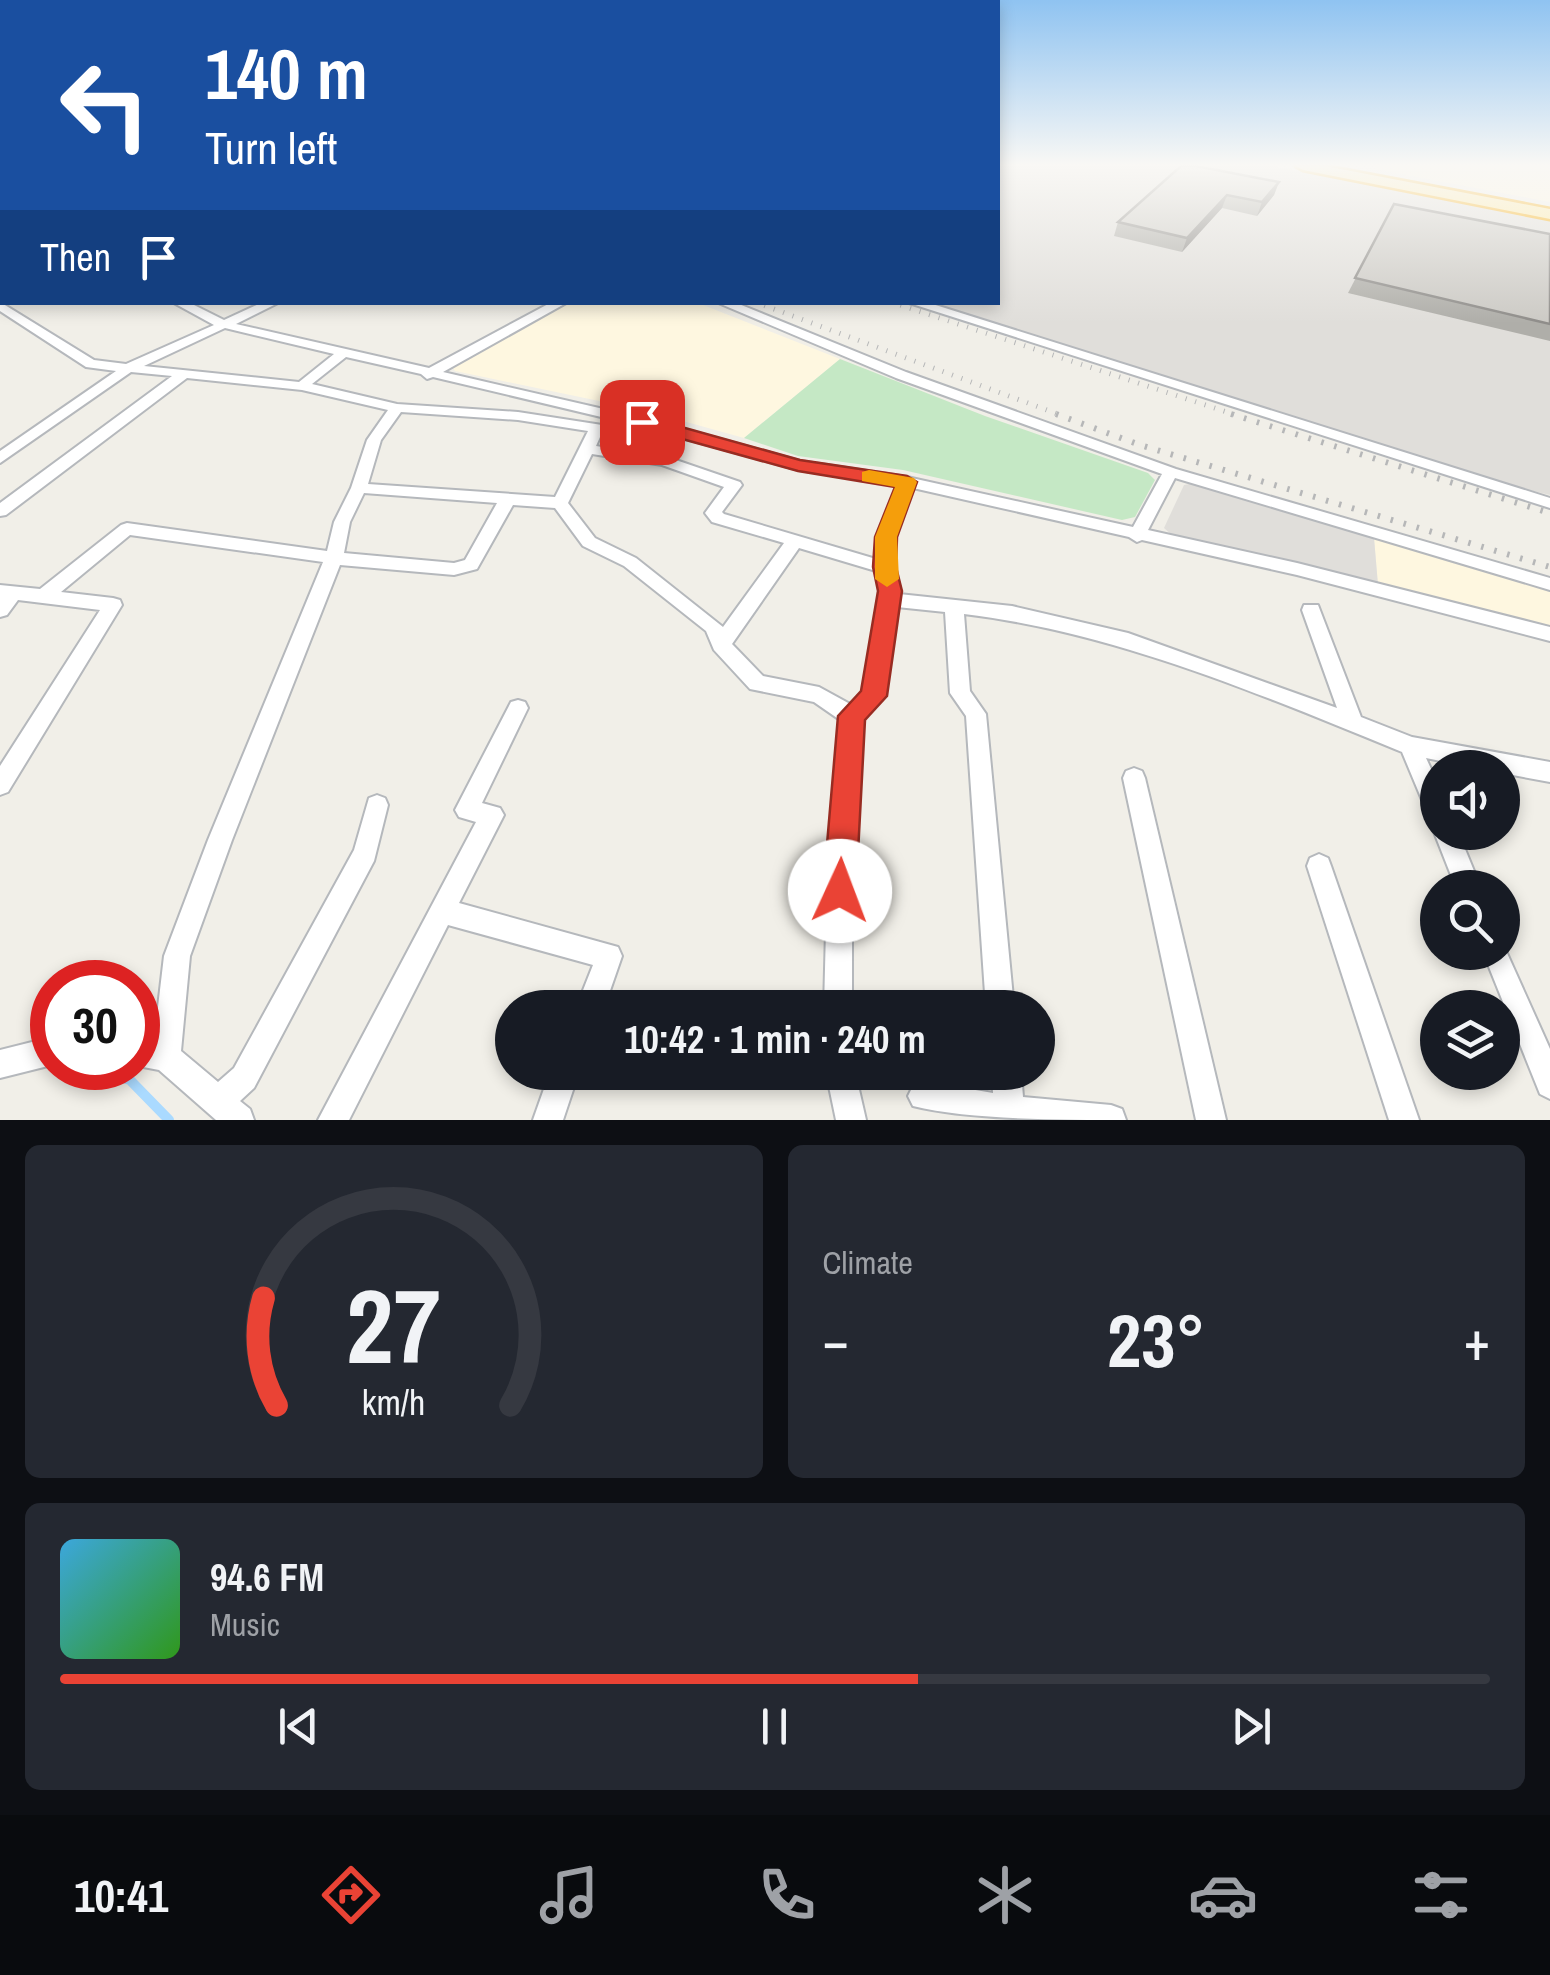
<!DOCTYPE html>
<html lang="en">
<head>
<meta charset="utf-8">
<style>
	body { margin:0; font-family:"Archivo Narrow",sans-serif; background:#242831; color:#f1f3f6; height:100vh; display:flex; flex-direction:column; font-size:38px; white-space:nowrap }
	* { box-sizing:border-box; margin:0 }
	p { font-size:32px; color:#9ea1a6 }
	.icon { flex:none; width:55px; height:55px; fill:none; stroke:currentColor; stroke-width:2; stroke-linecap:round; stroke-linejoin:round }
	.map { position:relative; height:1120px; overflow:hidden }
	.sheet { display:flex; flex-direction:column; gap:25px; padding:25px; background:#0d0f14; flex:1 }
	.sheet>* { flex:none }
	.guide { position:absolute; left:0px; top:0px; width:1000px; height:305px; box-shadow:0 5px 15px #0003; background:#1a4fa0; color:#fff; overflow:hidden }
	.tools { position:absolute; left:1420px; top:750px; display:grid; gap:20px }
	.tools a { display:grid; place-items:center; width:100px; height:100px; border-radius:50%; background:#171b24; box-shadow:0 5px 15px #0003; font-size:50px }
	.speed { position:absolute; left:30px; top:960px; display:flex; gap:20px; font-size:50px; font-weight:700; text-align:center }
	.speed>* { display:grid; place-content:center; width:130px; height:130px; border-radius:50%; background:#171b24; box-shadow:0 5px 15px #0003; line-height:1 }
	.speed .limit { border:15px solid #d22; background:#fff; color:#111 }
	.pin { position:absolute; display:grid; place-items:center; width:85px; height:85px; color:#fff; margin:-42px; border-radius:20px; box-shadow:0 5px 15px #0006 }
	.me { position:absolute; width:110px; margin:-55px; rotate:2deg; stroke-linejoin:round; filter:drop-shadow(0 0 8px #0008) }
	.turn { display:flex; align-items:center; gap:35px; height:210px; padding:0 40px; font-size:45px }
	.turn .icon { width:130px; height:130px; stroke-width:2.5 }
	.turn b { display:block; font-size:70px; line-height:85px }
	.then { display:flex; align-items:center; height:95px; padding:0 40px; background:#0003; gap:20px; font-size:38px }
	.big { font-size:75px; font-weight:800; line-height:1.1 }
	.sheet .widget { flex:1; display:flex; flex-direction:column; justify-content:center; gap:15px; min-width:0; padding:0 35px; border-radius:15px; background:#242831 }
	.sheet .dial { align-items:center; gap:0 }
	.dial svg { height:260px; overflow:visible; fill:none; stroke:#363941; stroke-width:7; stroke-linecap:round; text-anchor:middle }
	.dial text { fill:#f1f3f6; stroke:none }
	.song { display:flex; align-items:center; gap:30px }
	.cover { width:120px; height:120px; border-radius:15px; background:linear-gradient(135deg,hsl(200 70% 55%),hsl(110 70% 35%)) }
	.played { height:10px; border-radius:5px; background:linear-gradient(90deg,#ea4335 60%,#363941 60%) }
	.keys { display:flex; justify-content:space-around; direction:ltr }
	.heat { display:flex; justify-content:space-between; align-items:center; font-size:55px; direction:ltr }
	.sheet .tiles { flex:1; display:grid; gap:25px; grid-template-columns:1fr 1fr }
	.widget:last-child { grid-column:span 2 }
	.trip { position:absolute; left:495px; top:990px; width:560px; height:100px; border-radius:50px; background:#171b24; box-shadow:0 5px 15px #0003; font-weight:800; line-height:100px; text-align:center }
	.tab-bar { display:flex; height:160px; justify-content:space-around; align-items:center; background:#090b0e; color:#9ea1a6 }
	.tab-bar .icon { width:70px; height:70px }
	.tab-bar .on { color:#ea4335 }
	.tab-bar b { font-size:45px; color:#f1f3f6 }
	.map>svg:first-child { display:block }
	.commercial { fill:#fef7e0 }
	.industrial { fill:#e0deda }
	.green { fill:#c5e8c5 }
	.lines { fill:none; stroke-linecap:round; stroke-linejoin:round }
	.stream { stroke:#aadaff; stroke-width:10 }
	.minor-casing { stroke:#b5b8bc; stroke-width:4 }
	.tertiary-casing { stroke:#b5b8bc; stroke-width:28 }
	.trunk-casing { stroke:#f9ab00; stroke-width:5 }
	.minor { fill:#fff; fill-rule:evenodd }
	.tertiary { stroke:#fff; stroke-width:22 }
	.trunk { fill:#feeaa1; fill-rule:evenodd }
	.rail-far1 { stroke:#b6b7b8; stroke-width:5; stroke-dasharray:1 9; stroke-linecap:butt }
	.rail { stroke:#b6b7b8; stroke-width:6; stroke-dasharray:2.5 11; stroke-linecap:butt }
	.wall { fill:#afaea9 }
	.shaded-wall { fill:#8f8d8a }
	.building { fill:#cccac5; stroke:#8f8d8a; stroke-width:2.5 }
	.route { fill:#ea4335; stroke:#982c22; stroke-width:2.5 }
	.slow { fill:#f59e0b }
</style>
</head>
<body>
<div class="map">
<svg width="1550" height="1120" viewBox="0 0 1550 1120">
	<rect width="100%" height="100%" fill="#f1efe8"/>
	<g class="commercial">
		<polygon points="1377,166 1550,166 1550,202 1375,169"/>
		<polygon points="570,302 698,303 840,359 744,438 647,411 455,371 452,366"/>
		<polygon points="1374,538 1550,589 1550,629 1378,585"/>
	</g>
	<g class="industrial">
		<polygon points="998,166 1272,166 1550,220 1550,495 1487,480 920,303 998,302"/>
		<polygon points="1195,483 1374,538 1378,585 1173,536 1164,528 1184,485"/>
	</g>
	<polygon class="green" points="840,359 985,416 1148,473 1155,480 1135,517 1122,520 903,470 798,456 744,438"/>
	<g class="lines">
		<polyline class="stream" points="84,1068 130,1080 169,1120"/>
		<g class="minor-casing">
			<g id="minor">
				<path d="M0,302L94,360L126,364L214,325L172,302H188L224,320L263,302H280L236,324L429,368L552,302H568L443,372L647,419L800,461L907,477L1133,527L1162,474L896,378L716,302H734L906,372L1176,469L1550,578V590L1175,478L1148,530L1297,563L1550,627V641L1297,575L1142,540L1137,542L1129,537L913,488L894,537L893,567L899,594L1012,606L1128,633L1337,708L1302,610L1304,605H1318L1361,717L1412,737L1550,762V782L1502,773V768H1475L1426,758L1438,784V822L1430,819L1402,752C1262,695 1115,632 964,614L970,691L986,714L1014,1008H986L966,716L950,693L945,612L897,607L884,696L861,720L852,852V1008H824L828,852L840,720L814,702L750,689L714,650L706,631L624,566L583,546L555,508L513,505L477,569L454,575L340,565L232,840L190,956L181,1051L218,1082L234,1068L354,850L369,798L377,795L385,798L388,805L374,861L254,1088L240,1101L250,1109L254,1120H216L159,1070L138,1066V1038L154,1041L164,956L208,840L323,562L130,535L61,592L113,598L120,600L122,605L8,792L0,795V766L100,610L18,600L7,615L0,617V585L40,589L121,525L127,523L327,551L334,522L351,488L367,440L388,410L302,390L187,378L6,515L0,516V503L172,376L131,372L0,463V451L116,371L86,367L0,311ZM225,328L334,354L299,382L144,366ZM346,357L421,374L427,379L433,377L639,426L799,470L898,485L878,537L876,559L724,514L722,512L742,485L740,482L670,458L596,446L604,428L602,425L518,412L397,404L312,384ZM401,412L518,420L588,431L555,497L368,484L381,440ZM592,454L662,465L724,487L705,513L712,522L784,543L723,627L636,558L595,538L568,503ZM364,493L497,503L465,560L454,563L344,553L350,522ZM799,548L876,571L881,591L864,692L850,704L819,687L763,676L732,644Z"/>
				<polygon points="906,302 926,302 1550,498 1550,508"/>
				<polygon points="518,700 525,702 528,708 482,803 500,808 504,815 459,903 618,947 622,956 604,1008 576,1008 593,965 448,925 349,1120 318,1120 476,822 459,817 455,810 511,702"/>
				<polygon points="1134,768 1142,771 1145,778 1226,1120 1196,1120 1123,778 1126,771"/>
				<polygon points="1438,825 1438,832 1458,832 1481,888 1456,888 1434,832"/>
				<polygon points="1319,854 1328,858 1331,866 1419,1120 1389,1120 1307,866 1310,858"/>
				<polygon points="1502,942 1550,1049 1550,1099 1540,1094 1483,952 1502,952"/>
				<polygon points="52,1037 52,1065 0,1078 0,1050"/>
				<polygon points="550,1072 579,1072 563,1120 533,1120"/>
				<polygon points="826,1072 855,1072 866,1120 836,1120"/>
				<path d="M992,1072H1021L1023,1097L1111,1105L1122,1109L1126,1120C1064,1120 969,1120 913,1106L908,1096L913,1086L923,1081L993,1093Z"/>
			</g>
		</g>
		<g class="tertiary-casing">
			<polyline id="tertiary" points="0,259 2,258"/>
		</g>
		<g class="trunk-casing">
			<polygon id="trunk" points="1296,166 1325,166 1550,209 1550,219 1303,170"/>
		</g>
		<use href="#minor" class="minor"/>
		<use href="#tertiary" class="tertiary"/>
		<use href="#trunk" class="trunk"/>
		<g class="rail-far1">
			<polyline points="755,302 1063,416"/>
			<polyline points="891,302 1239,416"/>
		</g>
		<g class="rail">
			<polyline points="1056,414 1140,445 1550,567"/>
			<polyline points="1231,414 1550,513"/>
		</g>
	</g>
	<g class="wall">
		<polygon points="1279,182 1274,195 1257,216 1222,208 1182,252 1114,236 1118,222"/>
		<polygon points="1394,204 1550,234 1550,341 1348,293"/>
	</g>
	<g class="shaded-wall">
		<polygon points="1279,182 1274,195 1257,216 1262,202"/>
		<polygon points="1227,195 1222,208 1182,252 1187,238"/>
	</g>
	<g class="building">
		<polygon points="1181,166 1196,166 1279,182 1262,202 1227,195 1187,238 1118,222"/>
		<polygon points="1394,204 1550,234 1550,324 1355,278"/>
	</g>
	<linearGradient id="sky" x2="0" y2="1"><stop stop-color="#8fc3f1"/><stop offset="0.51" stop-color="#f9f8f5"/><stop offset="1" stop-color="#f9f8f5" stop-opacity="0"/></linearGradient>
	<rect width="1550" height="323" fill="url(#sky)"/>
	<polygon class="route" points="642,416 800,460 907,476 917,482 897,537 896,567 902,591 887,696 865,720 856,891 851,902 840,906 828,902 823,891 838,716 861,691 878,591 873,567 875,537 895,487 798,471 635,426 633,422"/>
	<polygon class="slow" points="869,470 914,478 917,482 897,537 899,579 887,587 875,579 875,537 895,487 862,481 862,472"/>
</svg>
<div class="tools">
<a><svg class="icon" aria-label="sound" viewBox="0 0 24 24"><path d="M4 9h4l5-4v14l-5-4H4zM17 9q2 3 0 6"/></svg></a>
<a><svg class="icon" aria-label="search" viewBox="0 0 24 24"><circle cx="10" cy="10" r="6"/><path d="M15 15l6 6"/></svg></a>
<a><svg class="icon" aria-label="layers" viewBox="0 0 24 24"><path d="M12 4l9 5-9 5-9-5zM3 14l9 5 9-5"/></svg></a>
</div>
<div class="speed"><div class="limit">30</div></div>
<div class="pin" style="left:642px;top:422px;background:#d93025"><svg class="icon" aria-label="arrive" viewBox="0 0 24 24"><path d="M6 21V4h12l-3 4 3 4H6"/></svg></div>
<svg class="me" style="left:840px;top:891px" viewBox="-20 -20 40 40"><circle r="19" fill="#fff"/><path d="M0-13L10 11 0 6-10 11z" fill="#ea4335"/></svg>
<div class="trip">10:42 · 1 min · 240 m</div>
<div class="guide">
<div class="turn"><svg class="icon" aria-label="left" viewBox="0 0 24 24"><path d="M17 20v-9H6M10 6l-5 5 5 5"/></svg><div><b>140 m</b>Turn left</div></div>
<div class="then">Then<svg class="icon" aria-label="arrive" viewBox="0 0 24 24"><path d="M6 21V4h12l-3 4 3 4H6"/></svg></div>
</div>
</div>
<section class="sheet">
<div class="tiles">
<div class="widget dial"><svg viewBox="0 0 100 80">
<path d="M14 69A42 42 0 1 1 86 69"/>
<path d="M14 69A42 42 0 0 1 10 36" stroke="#ea4335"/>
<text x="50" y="56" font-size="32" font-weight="700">27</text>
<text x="50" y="72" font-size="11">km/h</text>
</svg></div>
<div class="widget"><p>Climate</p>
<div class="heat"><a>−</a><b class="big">23°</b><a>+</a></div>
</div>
<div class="widget">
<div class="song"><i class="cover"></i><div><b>94.6 FM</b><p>Music</p></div></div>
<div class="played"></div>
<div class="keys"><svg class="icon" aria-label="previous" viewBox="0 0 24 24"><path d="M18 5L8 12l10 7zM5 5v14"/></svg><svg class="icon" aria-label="pause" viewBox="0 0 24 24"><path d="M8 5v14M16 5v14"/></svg><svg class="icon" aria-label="next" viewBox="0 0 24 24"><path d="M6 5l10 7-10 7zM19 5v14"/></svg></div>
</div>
</div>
</section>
<nav class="tab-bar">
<b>10:41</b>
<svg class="icon on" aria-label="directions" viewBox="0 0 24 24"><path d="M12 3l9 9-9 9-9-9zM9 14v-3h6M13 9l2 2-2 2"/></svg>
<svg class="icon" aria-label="music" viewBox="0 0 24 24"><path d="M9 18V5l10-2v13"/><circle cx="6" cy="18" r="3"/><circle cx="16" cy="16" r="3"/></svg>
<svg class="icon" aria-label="phone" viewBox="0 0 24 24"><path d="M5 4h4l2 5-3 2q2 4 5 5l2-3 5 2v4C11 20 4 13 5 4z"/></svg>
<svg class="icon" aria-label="climate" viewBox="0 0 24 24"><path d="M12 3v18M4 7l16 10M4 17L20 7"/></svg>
<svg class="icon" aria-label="car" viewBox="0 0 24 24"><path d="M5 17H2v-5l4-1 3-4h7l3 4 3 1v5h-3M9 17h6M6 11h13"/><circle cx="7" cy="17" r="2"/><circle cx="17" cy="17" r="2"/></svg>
<svg class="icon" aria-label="filters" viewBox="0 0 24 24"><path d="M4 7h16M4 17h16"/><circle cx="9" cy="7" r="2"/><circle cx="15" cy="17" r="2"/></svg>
</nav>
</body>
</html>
